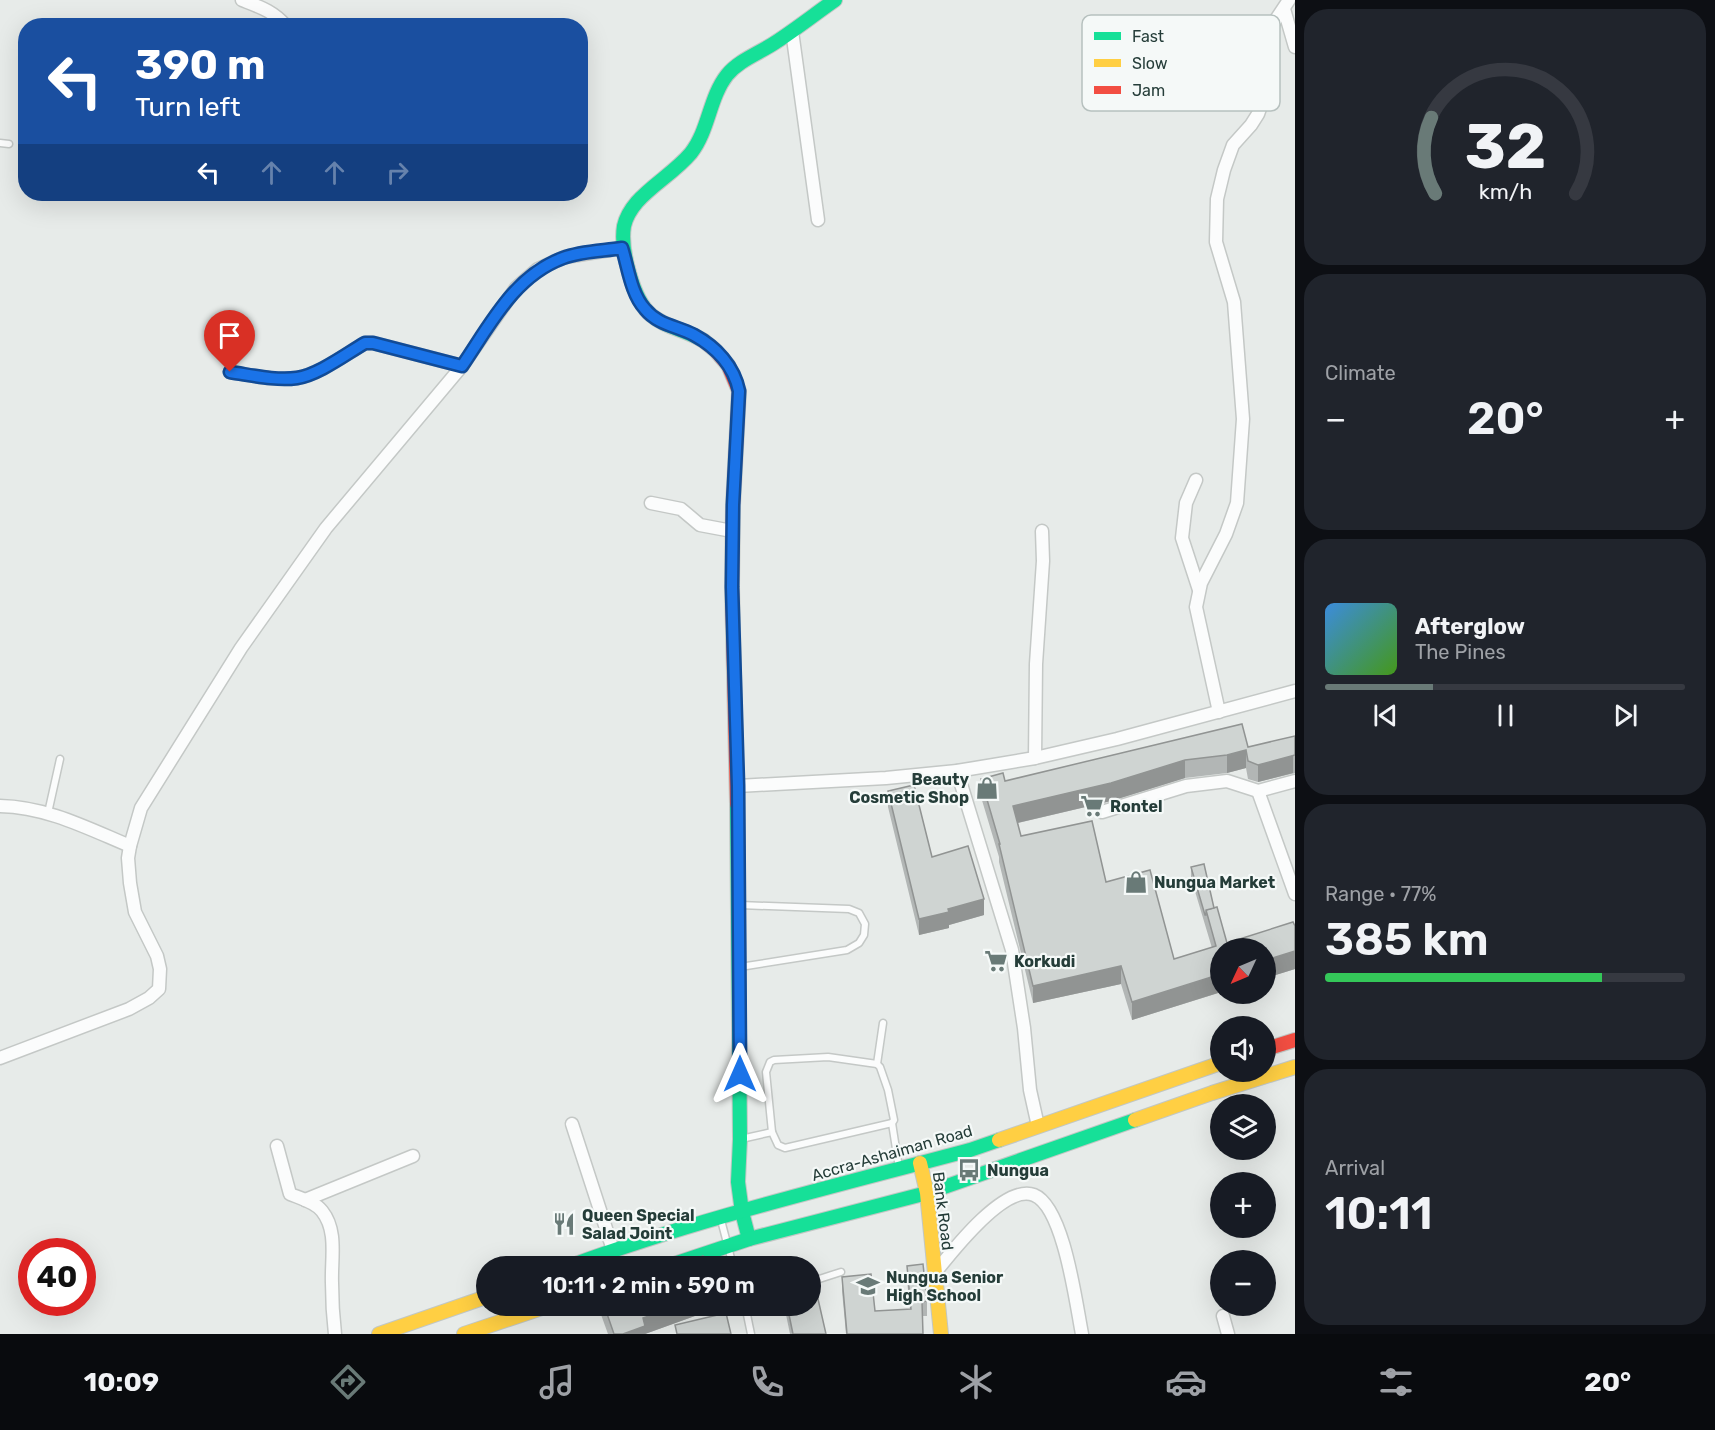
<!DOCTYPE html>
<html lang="en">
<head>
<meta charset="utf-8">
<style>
	body { margin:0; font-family:Rubik,sans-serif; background:#20242c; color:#f1f3f6; height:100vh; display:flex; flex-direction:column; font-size:22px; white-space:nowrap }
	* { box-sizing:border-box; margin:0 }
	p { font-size:20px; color:#9ea1a6 }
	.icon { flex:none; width:33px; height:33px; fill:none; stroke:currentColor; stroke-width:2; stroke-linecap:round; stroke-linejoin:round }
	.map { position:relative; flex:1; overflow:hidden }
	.panel { display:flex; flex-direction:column; gap:9px; padding:9px; background:#0d0f14; width:420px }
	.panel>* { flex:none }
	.hud { position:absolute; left:18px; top:18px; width:570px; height:183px; border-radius:24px; box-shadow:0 6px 24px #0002; background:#1a4fa0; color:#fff; overflow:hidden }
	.needle { width:39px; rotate:226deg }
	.fabs { position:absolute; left:1210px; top:938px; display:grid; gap:12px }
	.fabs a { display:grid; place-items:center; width:66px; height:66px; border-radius:50%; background:#171b24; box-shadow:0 6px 24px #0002; font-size:30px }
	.speed { position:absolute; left:18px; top:1238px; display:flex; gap:12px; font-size:30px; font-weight:700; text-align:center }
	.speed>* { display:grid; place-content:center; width:78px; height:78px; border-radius:50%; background:#171b24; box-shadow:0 6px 24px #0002; line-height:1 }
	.speed .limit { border:9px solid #d22; background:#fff; color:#111 }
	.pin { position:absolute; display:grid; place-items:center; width:51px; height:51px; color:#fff; margin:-62px -26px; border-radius:50% 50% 50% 0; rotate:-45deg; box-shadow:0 0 6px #0007 }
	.pin .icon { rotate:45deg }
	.me { position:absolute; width:66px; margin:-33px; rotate:0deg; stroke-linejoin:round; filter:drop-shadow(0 0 4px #0008) }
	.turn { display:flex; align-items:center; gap:21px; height:126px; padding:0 18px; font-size:27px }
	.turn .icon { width:78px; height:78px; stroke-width:2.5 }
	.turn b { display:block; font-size:42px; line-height:51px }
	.lanes { display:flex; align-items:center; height:57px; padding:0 18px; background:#0003; justify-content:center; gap:30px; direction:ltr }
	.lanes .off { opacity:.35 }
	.big { font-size:45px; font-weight:600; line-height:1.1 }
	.panel .card { flex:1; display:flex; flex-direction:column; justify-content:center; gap:9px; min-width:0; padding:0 21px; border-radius:24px; background:#20242c }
	.panel .dial { align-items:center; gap:0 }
	.dial svg { height:156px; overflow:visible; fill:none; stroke:#363941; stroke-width:7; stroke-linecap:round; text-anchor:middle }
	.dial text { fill:#f1f3f6; stroke:none }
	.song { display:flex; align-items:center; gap:18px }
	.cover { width:72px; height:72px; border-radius:9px; background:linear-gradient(135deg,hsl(210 70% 55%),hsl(100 70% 35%)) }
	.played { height:6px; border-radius:3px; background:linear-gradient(90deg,#697a77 30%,#363941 30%) }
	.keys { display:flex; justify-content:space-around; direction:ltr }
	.heat { display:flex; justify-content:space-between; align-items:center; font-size:33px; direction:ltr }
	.charge { height:9px; border-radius:4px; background:linear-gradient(90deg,#34c759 77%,#363941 0) }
	.trip { position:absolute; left:476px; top:1256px; width:345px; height:60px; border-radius:30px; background:#171b24; box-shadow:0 6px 24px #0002; font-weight:600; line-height:60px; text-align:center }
	.dock { display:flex; height:96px; justify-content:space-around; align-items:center; background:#090b0e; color:#9ea1a6 }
	.dock .icon { width:42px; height:42px }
	.dock .selected { color:#697a77 }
	.dock b { font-size:27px; color:#f1f3f6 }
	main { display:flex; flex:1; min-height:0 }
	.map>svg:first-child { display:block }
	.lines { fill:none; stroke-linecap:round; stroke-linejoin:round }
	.lane-casing { stroke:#c4c8c6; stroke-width:9 }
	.street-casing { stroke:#c4c8c6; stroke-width:15 }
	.fast-casing { stroke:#c1c7c4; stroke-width:16 }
	.slow-casing { stroke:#c1c7c4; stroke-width:16 }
	.jam-casing { stroke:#c1c7c4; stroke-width:16 }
	.lane { stroke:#fbfcfc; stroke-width:6 }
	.street { stroke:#fbfcfc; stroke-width:12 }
	.fast { stroke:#16e098; stroke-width:14 }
	.slow { stroke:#ffcf43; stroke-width:14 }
	.jam { stroke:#f24e42; stroke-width:14 }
	.wall { fill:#b2b6b5 }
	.shaded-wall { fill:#919493 }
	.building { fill:#cfd4d2; stroke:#919493; stroke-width:1.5 }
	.route-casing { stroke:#114b97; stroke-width:15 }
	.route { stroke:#1a73e8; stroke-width:10 }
	.labels { text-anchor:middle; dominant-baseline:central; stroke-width:4.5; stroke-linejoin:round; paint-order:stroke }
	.poi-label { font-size:16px; font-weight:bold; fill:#253d39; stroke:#f5f9f8; text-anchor:start }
	.street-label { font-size:16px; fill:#253d39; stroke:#f5f9f8 }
	.key { fill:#f5f9f8; stroke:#b7c1bf; stroke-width:1.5 }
	.key-label { font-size:16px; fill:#253d39 }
</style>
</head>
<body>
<main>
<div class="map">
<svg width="1295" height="1334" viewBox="0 0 1295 1334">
	<rect width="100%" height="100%" fill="#e7ebe9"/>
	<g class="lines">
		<g class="lane-casing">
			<g id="lane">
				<polyline points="0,143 9,144"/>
				<polyline points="48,813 60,759"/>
				<polyline points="740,905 849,909 859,913 865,924 864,935 859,943 847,950 740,967"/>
				<polyline points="877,1064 883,1023"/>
				<polyline points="772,1132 766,1072 770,1062 774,1060 828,1057 877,1064 880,1067 888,1090 894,1120 892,1123"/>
				<polyline points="741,1139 772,1132 778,1145 785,1148 892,1123 899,1168"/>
				<polyline points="721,1220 733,1266"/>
				<polyline points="810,1282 841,1272"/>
				<polyline points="745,1305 751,1334"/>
			</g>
		</g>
		<g class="street-casing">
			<g id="street">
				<path d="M242,0C260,7 273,11 286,26"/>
				<polyline points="1284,9 1295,47"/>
				<polyline points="792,31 818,220"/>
				<path d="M230,372C251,375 275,381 297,378C318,375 346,354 365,343H373L462,366"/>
				<polyline points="1196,480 1186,503 1182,538 1199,590"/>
				<polyline points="651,503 681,509 700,525 732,531"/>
				<polyline points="1219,712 1196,607 1201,583 1226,534 1237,503 1243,419 1234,302 1216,242 1217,199 1224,170 1233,145 1251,125 1258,114 1263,100 1265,85 1263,44 1269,30 1289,0"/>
				<polyline points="1035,758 1036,664 1043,561 1042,531"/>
				<polyline points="957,771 1012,950 1024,1028 1030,1090 1038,1126"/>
				<polyline points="738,786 886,778 957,771 1035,758 1117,739 1295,691"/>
				<polyline points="1258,791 1295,894"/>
				<path d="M0,806C47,807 87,828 130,846"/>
				<polyline points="1102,812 1186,786 1227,781 1258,791 1295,781"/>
				<polyline points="0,1058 129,1009 149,998 159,989 160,969 157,956 135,912 130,883 128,858 130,846 141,808 241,648 326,528 462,366 516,288 538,269 565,257 622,248"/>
				<polyline points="572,1124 613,1250"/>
				<path d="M277,1146L290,1194C300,1198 315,1202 322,1211C338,1231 331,1259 332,1283C332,1300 333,1317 335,1334"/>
				<polyline points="305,1200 413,1156"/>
				<path d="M934,1274C950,1254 1004,1183 1034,1195C1064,1207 1076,1304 1082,1334"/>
				<polyline points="1223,1316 1228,1334"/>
			</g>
		</g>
		<g class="fast-casing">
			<g id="fast">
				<path d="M704,341C687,330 666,328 651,315C633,300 620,249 624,226C626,217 631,209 637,202C653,184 675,172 691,153C709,130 709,98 727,75C739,60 760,53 776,42C796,29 815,14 835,0"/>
				<polyline points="737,804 740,1139 738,1182 742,1212 749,1239"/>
				<path d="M570,1266C700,1218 836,1186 970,1150L999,1140"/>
				<polyline points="668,1266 749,1239 927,1193 1135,1120"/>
			</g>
		</g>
		<g class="slow-casing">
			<g id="slow">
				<polyline points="1135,1120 1212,1093 1295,1067"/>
				<polyline points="999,1140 1221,1063"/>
				<polyline points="920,1163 927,1193 941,1334"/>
				<polyline points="379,1334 486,1297"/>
				<polyline points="464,1334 551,1305"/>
			</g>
		</g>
		<g class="jam-casing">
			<g id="jam">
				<polyline points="704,341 715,350 728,365 739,391 733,505 732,587 737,804"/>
				<polyline points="1266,1049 1295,1040"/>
			</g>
		</g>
		<use href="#lane" class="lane"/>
		<use href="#street" class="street"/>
		<use href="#fast" class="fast"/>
		<use href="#slow" class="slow"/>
		<use href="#jam" class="jam"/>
	</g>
	<g class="wall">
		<polygon points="1295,736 1295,773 1258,782 1248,779 1246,768 1227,773 1185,778 1111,801 1018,823 1021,836 1106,882 1174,959 1212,948 1191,878 1191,867 1214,908 1227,943 1295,926 1295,969 1132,1020 1121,984 1033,1003 999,862 999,857 981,797 981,779 1005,781 1248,747"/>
		<polygon points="888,791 932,857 984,915 949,925 949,928 919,935 888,807"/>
		<polygon points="907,1266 927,1301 927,1316 922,1316 923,1334 846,1334 842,1291 842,1277 875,1311 910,1310 907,1280"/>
		<polygon points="599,1305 717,1305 717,1308 645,1334 608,1334 599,1309"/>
		<polygon points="784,1305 810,1305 826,1334 790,1334"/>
	</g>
	<g class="shaded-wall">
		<polygon points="1246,750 1246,768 1227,773 1227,755"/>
		<polygon points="1293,755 1293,773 1258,782 1258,765"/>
		<polygon points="1185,760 1185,778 1111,801 1013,824 1013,806"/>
		<polygon points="984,899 984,915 949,925 949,928 919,935 919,919 948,909"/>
		<polygon points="1295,951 1295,969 1266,978 1266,960"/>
		<polygon points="1121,966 1121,984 1033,1003 1033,986"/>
		<polygon points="1221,974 1221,992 1132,1020 1132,1002"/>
		<polygon points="681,1305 717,1305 717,1308 645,1334 623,1334 643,1318"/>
	</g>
	<g class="building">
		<polygon points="1242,724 1248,747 1295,736 1295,755 1258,765 1248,761 1246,750 1227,755 1185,760 1111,783 1013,806 1021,836 1092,821 1106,882 1150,870 1174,959 1216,946 1206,910 1217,907 1227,943 1293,922 1295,926 1295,951 1266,960 1266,948 1221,948 1221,974 1132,1002 1121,966 1033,986 999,844 1000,844 981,779 1003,773 1005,781"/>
		<polygon points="914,785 932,857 968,846 984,899 948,909 949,912 919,919 888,791"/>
		<polygon points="1204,864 1214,908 1206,910 1206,915 1205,915 1191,867"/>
		<polygon points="703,1256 707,1266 675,1266"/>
		<polygon points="923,1264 927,1301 922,1302 923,1334 847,1334 842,1277 871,1274 875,1311 911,1309 907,1266"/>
		<polygon points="813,1277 826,1334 793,1334 787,1305 810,1305 810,1278"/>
		<polygon points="604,1305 681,1305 643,1318 645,1326 623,1334 614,1334"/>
		<polygon points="726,1313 731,1334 677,1334 675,1325"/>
	</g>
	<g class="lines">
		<g class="route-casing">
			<path id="route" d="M230,372C251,375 276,381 297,378C318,375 346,354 365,343H373L462,366C490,325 514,276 563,258C581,251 603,251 622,248C628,267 631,294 645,309C658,325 677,326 694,335C716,347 734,366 739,391L733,505L732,587L738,786L740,1074"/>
		</g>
		<use href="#route" class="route"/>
	</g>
	<defs>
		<g id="shop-bare" transform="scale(1.8)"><path d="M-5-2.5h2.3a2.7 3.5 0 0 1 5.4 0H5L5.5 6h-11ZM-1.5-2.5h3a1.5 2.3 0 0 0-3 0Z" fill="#697a77" stroke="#f5f9f8" stroke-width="2.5" paint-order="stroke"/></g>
		<g id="supermarket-bare" transform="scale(1.8)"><path d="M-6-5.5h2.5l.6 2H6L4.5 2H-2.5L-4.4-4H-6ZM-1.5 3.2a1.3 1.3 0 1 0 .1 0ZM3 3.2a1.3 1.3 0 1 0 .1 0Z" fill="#697a77" stroke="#f5f9f8" stroke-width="2.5" paint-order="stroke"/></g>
		<g id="bus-bare" transform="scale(1.8)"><path d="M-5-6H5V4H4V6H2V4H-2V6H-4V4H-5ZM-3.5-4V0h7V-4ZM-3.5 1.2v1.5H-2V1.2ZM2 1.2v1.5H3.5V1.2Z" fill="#697a77" stroke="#f5f9f8" stroke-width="2.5" paint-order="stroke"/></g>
		<g id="restaurant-bare" transform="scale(1.8)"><path d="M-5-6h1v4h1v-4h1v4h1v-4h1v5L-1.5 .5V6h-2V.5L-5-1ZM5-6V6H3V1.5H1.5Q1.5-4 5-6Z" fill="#697a77" stroke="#f5f9f8" stroke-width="2.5" paint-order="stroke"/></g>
		<g id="school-bare" transform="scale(1.8)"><path d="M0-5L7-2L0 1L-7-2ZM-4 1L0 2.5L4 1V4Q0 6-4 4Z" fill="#697a77" stroke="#f5f9f8" stroke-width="2.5" paint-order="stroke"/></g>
	</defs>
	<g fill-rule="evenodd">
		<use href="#shop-bare" x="987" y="788"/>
		<use href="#supermarket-bare" x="1092" y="806"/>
		<use href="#shop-bare" x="1136" y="882"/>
		<use href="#supermarket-bare" x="996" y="961"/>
		<use href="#bus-bare" x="969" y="1170"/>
		<use href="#restaurant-bare" x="564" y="1224"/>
		<use href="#school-bare" x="868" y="1286"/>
	</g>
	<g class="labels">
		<g class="poi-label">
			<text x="969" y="779" text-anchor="end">Beauty<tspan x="969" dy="18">Cosmetic Shop</tspan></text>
			<text x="1110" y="806">Rontel</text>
			<text x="1154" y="882">Nungua Market</text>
			<text x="1014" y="961">Korkudi</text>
			<text x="987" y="1170">Nungua</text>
			<text x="582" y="1215">Queen Special<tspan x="582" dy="18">Salad Joint</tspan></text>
			<text x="886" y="1277">Nungua Senior<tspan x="886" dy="18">High School</tspan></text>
		</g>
		<g class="street-label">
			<text transform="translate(892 1153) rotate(-16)">Accra-Ashaiman Road</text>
			<text transform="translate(943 1211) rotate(83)">Bank Road</text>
		</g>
	</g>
	<rect x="1082" y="15" width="198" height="96" rx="9" class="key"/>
	<rect x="1094" y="32" width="27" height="8" fill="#16e098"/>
	<rect x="1094" y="59" width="27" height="8" fill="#ffcf43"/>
	<rect x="1094" y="86" width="27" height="8" fill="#f24e42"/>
	<g class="key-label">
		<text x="1132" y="42">Fast</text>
		<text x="1132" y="69">Slow</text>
		<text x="1132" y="96">Jam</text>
	</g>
</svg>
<div class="fabs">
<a><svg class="needle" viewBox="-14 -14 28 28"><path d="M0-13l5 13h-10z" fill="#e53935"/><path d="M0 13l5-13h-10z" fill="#9ea1a6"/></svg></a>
<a><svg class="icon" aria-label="sound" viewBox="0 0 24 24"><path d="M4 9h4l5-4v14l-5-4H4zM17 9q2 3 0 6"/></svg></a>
<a><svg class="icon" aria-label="layers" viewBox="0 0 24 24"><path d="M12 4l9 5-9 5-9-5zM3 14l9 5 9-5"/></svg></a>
<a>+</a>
<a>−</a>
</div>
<div class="speed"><div class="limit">40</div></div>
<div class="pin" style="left:230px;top:372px;background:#d93025"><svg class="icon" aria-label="arrive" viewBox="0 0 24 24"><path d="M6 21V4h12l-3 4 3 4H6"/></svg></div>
<svg class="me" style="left:740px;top:1074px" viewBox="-20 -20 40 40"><path d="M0-17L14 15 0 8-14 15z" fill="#1a73e8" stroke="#fff" stroke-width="4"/></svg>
<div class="trip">10:11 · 2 min · 590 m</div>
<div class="hud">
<div class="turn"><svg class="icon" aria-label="left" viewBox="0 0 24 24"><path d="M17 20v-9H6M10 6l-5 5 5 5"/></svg><div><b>390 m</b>Turn left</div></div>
<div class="lanes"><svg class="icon" aria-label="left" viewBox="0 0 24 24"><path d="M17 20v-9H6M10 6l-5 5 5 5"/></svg><svg class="icon off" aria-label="ahead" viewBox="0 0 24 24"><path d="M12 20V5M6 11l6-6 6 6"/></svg><svg class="icon off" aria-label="ahead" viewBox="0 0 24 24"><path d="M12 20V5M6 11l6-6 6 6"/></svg><svg class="icon off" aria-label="right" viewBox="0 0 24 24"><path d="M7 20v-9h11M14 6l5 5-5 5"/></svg></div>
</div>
</div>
<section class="panel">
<div class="card dial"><svg viewBox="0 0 100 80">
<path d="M14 69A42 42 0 1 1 86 69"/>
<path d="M14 69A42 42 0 0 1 12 30" stroke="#697a77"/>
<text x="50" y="56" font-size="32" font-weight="700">32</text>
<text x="50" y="72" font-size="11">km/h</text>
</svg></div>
<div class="card"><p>Climate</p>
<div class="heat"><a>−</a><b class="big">20°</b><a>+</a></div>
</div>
<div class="card">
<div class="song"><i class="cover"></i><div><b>Afterglow</b><p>The Pines</p></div></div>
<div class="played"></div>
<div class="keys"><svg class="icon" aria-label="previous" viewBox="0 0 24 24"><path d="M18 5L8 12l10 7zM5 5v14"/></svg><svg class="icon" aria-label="pause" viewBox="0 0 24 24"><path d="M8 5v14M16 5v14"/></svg><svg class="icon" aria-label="next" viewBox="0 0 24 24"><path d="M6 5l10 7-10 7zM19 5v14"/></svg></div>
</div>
<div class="card"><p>Range · 77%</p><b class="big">385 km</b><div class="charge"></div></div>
<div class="card"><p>Arrival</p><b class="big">10:11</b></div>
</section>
</main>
<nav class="dock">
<b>10:09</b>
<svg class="icon selected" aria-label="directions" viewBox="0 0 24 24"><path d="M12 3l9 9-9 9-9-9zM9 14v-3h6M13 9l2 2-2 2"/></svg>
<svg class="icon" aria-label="music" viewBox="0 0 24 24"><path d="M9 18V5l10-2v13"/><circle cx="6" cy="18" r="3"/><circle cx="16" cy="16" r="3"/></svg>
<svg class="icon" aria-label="phone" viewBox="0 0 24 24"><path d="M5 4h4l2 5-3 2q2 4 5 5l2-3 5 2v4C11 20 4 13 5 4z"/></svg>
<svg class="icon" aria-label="climate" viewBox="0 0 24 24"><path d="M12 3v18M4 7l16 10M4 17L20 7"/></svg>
<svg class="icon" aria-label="car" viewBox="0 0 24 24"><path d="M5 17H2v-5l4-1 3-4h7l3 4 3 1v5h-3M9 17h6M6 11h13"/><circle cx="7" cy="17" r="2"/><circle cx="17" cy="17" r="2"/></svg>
<svg class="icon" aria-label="filters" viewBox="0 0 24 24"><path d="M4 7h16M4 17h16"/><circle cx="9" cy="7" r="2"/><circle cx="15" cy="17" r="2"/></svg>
<b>20°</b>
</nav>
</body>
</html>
